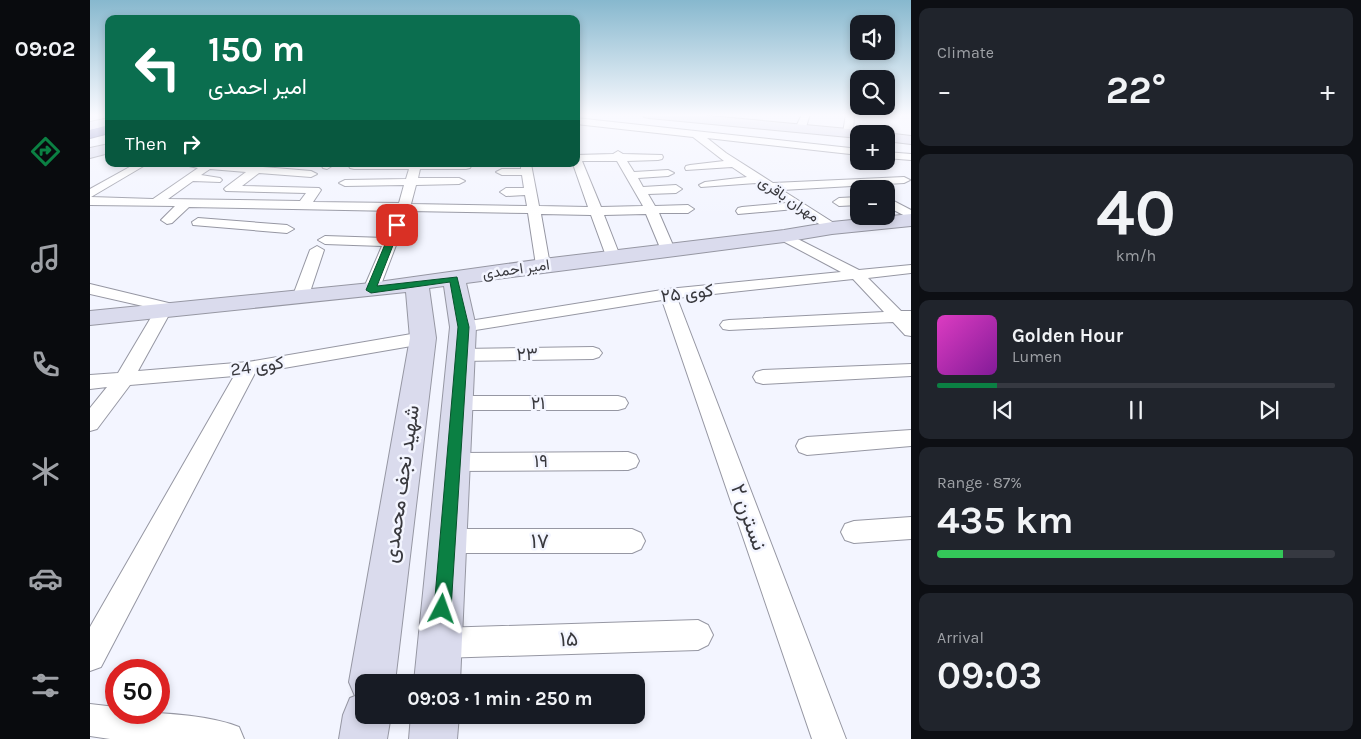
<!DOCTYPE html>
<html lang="en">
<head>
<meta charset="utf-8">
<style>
	body { margin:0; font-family:Karla,Vazirmatn,sans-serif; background:#20242c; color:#f1f3f6; height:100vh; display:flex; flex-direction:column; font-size:19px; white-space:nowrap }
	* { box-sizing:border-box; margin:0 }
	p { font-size:16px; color:#9ea1a6 }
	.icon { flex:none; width:28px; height:28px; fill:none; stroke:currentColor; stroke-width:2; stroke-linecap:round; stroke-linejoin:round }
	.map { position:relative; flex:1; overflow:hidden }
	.drawer { display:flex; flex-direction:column; gap:8px; padding:8px; background:#0d0f14; width:450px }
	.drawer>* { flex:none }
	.hud { position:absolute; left:15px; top:15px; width:475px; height:152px; border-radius:10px; box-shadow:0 2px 8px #0003; background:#0b6e4f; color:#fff; overflow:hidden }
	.buttons { position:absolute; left:760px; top:15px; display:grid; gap:10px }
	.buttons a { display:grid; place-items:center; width:45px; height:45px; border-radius:10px; background:#171b24; box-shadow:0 2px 8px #0003; font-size:25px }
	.speed { position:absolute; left:15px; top:659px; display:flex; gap:10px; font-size:25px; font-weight:700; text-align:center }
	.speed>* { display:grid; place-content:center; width:65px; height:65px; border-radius:50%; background:#171b24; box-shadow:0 2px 8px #0003; line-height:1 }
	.speed .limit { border:8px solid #d22; background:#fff; color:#111 }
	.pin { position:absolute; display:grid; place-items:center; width:42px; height:42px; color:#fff; margin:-21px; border-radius:10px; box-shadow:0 2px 8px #0006 }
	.me { position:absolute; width:55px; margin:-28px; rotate:4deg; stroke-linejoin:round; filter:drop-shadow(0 0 4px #0008) }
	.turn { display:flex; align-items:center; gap:18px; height:105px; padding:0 20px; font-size:22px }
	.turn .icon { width:65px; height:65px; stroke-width:2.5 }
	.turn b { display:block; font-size:35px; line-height:42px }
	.then { display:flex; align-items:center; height:48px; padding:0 20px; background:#0003; gap:10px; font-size:19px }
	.big { font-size:38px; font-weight:700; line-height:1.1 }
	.drawer .card { flex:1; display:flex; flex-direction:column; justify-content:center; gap:8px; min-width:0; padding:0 18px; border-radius:10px; background:#20242c }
	.drawer .dial { align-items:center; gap:0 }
	.dial b { font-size:65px; line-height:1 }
	.song { display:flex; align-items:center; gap:15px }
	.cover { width:60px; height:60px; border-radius:8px; background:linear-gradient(135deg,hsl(310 70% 55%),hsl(290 70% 35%)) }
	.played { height:5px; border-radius:2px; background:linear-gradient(90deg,#0b8043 15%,#363941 15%) }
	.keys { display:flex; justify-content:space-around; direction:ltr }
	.heat { display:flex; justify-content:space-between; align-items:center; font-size:28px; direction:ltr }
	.charge { height:8px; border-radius:4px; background:linear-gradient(90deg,#34c759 87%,#363941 0) }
	.trip { position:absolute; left:265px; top:674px; width:290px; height:50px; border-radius:10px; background:#171b24; box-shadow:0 2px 8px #0003; font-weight:700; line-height:50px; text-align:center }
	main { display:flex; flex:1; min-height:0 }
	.tabs { display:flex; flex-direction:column; width:90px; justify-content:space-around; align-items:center; background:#090b0e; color:#9ea1a6 }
	.tabs .icon { width:35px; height:35px }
	.tabs .active { color:#0b8043 }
	.tabs b { font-size:22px; color:#f1f3f6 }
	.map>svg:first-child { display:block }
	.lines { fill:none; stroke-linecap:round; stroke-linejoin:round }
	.street-casing { stroke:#9697a3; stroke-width:2 }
	.secondary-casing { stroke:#9697a3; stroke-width:2 }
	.highway-casing { stroke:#696b95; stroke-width:2 }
	.street { fill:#fff; fill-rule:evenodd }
	.secondary { fill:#dadbed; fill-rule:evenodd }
	.highway { fill:#8487c4; fill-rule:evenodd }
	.route { fill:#0b8043; stroke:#07532c }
	.labels { text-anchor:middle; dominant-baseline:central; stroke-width:5; stroke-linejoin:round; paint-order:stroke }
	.far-street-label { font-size:15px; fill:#38383d; stroke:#f3f5ff }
	.street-label { font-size:18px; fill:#38383d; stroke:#f3f5ff }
	.near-street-label { font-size:21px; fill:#38383d; stroke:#f3f5ff }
</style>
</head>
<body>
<main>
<nav class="tabs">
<b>09:02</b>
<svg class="icon active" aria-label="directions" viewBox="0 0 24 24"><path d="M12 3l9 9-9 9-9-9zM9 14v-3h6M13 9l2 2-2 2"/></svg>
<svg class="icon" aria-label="music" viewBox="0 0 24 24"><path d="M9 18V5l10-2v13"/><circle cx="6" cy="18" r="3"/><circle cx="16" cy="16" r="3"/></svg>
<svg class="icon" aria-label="phone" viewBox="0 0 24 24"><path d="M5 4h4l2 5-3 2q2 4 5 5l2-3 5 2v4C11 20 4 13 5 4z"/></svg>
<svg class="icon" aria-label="climate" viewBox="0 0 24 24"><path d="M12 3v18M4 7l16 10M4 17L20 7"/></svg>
<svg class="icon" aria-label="car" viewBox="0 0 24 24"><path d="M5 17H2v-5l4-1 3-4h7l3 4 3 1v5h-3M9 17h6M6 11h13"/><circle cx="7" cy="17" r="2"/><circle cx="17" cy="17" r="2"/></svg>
<svg class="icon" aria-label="filters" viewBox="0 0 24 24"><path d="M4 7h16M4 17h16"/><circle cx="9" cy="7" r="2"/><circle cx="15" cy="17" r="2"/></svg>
</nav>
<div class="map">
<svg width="821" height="739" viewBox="0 0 821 739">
	<rect width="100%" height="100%" fill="#f3f5ff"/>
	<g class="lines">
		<g class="street-casing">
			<g id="street">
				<polygon points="712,114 720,114 716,127 711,130 706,127"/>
				<polygon points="756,114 764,114 763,133 758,136 753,133"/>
				<polygon points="486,118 769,149 769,155 617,138 636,153 683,183 814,177 820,180 814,183 692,190 747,225 749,228 742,232 705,209 648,214 646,211 648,208 652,207 696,203 666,183 611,187 609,185 615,182 657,177 642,167 596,170 595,168 596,166 600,165 634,161 603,137 486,124"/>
				<path d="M528,151L533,154L572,155L573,157L572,159L568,160L537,161L544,172L578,170L584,173L578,176L548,178L553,187L586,185L592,189L586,193L558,194L565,206L598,205L604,209L598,213H569L585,250L583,253L578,254L571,250L556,214L514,215L530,256L528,259H518L516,256L501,215L451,214L460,265L458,268H448L446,265L438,213L319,211L289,290L287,293H275L273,290L292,246L235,244L228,240L235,236L295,238L306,211L99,207L82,223L77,224L71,220L85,206L0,205V189L45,164H57L1,197L63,199L108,168L99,166L98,164H138L221,171L227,174L221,177L169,173L152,186L229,188L231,190L223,202L309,203L314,185L255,186L249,183L255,180L316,179L319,169H264L260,168L259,166L260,164H380L381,166L380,168L376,169H330L328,178H369L375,181L369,184L326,185L321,204L437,206L435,195L416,196L410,192L416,188H434L432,175H412L406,172L412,169H431V164H441L449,206L498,207L483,164H486V155L523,154ZM492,161H527L553,206L511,207ZM120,169L156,172L136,187L134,189L136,191L216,193L210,201L78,199L103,181L130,182L132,180L130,178L111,175Z"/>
				<polygon points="796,152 821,154 821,160 796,158"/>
				<polygon points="233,164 245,164 237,169 233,168 232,166"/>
				<polygon points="769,197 769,205 749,206 743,202 749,198"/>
				<polygon points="796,197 821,210 821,219 796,206"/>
				<polygon points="108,218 197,225 204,229 197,233 103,225 102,222"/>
				<polygon points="694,232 769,270 821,265 821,273 778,278 811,311 821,311 821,336 815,335 803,322 639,330 633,329 630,325 633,321 639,320 794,312 763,279 587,298 756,739 722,739 572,300 373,332 367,331 364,327 367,323 373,322 578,289 751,272 689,239 687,236"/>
				<polygon points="227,246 234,250 218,298 216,301 204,301 202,298 220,250"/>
				<polygon points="0,284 91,306 93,309 91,312 80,313 48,371 158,362 333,332 339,334 342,338 339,342 333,344 165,373 11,667 0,671 0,627 144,376 40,385 7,429 0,431 0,408 17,387 0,389 0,375 28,373 66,309 0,294"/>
				<polygon points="503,347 509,349 512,353 509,357 503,359 371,361 365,359 362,355 365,351 371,349"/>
				<polygon points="821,364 821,376 673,384 666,382 663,377 666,372 673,370"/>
				<polygon points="368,396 528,396 535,398 538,403 535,408 528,410 368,410 361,408 358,403 361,398"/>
				<polygon points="821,430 821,446 717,455 709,452 706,446 709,440 717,437"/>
				<polygon points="538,452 546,455 549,461 546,467 538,470 363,471 355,468 352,462 355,456 363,453"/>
				<polygon points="821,517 821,539 764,543 755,540 751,532 755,524 764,521"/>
				<polygon points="357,529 542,529 551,533 555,541 551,549 542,553 357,553 348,549 344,541 348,533"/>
				<polygon points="608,620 618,625 623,635 618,645 608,650 350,658 340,653 335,643 340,633 350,628"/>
				<path d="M0,704L26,707V712C61,712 117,714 149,727L154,739H20L0,736Z"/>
			</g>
		</g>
		<g class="secondary-casing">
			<g id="secondary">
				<polygon points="553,114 598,114 769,130 776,134 769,134 769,138 559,118 554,117"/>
				<polygon points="19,118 19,126 0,130 0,122"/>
				<polygon points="796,133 821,136 821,144 796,141 796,134 792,134"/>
				<polygon points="19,144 19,153 0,158 0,148"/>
				<polygon points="821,214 821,226 742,234 694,242 376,283 386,327 370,682 324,682 360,327 354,286 339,288 346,338 305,682 274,682 274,715 301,715 297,739 249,739 253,715 260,698 265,696 259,682 320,338 316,292 0,325 0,311 281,283 453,259 694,230 742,222"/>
				<polygon points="321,715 369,715 367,739 319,739"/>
			</g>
		</g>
		<g class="highway-casing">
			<polygon id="highway" points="19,125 19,133 0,138 0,130"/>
		</g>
		<use href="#street" class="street"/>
		<use href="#secondary" class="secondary"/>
		<use href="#highway" class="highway"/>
	</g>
	<linearGradient id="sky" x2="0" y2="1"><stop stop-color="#87b8ce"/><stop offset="0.53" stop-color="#fafaff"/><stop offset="1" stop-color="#fafaff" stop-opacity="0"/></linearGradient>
	<rect width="821" height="217" fill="url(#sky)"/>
	<polygon class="route" points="307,222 311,225 287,286 367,277 379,327 361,609 358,615 352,618 346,615 344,609 368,327 360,282 281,293 276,290 303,225"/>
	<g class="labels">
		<g class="far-street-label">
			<text transform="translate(699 199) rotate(34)">مهران باقری</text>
			<text transform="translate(426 269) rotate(-8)">امیر احمدی</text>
		</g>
		<g class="street-label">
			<text transform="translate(597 293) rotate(-7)">کوی ۲۵</text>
			<text transform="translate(437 354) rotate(-1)">۲۳</text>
			<text transform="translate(167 366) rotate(-8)">کوی 24</text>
			<text x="448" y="403">۲۱</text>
			<text x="451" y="461">۱۹</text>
		</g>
		<g class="near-street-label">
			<text transform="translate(311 484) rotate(-82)">شهید نجف محمدی</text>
			<text transform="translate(659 517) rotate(70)">نسترن ۲</text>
			<text x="450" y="541">۱۷</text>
			<text transform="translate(479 639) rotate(-2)">۱۵</text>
		</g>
	</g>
</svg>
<div class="buttons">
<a><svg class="icon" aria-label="sound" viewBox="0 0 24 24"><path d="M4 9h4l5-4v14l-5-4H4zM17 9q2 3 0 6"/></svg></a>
<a><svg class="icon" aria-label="search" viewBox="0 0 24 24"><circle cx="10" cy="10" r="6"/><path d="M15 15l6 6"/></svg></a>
<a>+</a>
<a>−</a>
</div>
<div class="speed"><div class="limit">50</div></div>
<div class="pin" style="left:307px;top:225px;background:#d93025"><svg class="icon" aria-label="arrive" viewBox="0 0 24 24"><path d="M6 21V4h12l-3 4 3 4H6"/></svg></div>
<svg class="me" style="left:352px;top:609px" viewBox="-20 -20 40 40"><path d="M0-17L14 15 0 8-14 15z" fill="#0b8043" stroke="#fff" stroke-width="4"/></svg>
<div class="trip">09:03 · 1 min · 250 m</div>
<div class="hud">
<div class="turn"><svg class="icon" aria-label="left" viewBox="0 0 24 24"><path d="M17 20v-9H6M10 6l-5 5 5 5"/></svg><div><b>150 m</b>امیر احمدی</div></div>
<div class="then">Then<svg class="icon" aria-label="right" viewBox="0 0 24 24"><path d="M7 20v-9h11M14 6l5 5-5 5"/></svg></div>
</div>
</div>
<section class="drawer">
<div class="card"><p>Climate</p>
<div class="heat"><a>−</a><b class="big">22°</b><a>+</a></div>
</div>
<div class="card dial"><b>40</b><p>km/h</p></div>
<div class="card">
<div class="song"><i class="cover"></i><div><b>Golden Hour</b><p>Lumen</p></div></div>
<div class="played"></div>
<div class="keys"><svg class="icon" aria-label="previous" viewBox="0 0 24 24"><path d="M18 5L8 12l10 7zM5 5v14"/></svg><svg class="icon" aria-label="pause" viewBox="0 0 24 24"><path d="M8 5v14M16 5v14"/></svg><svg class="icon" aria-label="next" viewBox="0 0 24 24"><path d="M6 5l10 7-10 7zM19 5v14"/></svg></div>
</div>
<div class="card"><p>Range · 87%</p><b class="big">435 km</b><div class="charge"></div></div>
<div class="card"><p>Arrival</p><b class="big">09:03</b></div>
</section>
</main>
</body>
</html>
